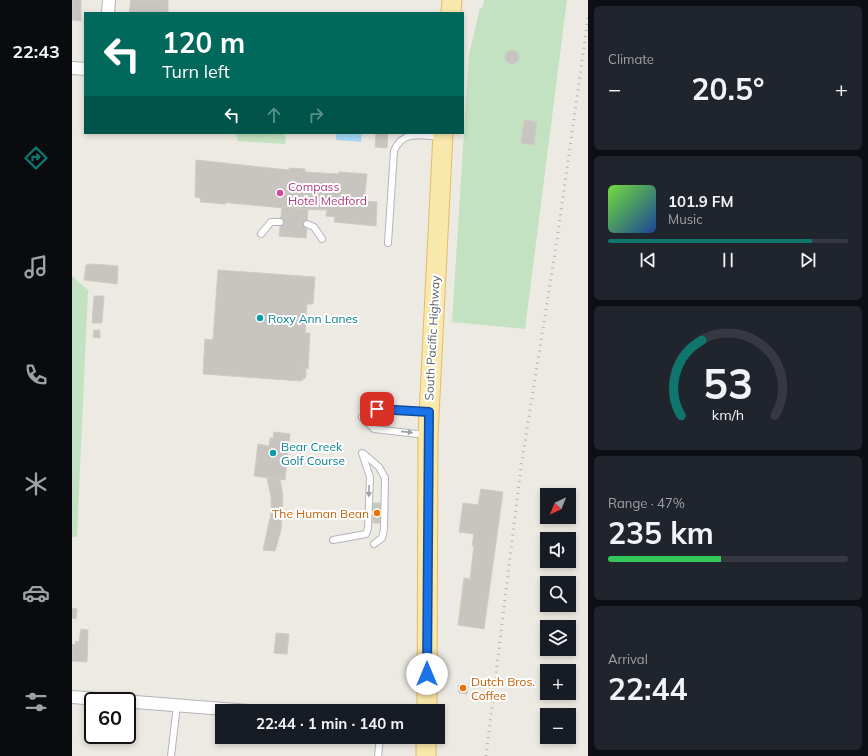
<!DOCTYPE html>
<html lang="en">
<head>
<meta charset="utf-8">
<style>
	body { margin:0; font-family:Mulish,sans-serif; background:#20242c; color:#f1f3f6; height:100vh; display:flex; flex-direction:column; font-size:15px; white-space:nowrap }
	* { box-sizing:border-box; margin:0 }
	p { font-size:13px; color:#9ea1a6 }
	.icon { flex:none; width:22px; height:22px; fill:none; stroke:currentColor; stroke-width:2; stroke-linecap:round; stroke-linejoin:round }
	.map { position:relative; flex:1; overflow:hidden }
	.drawer { display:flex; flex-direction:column; gap:6px; padding:6px; background:#0d0f14; width:280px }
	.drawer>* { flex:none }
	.hud { position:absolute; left:12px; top:12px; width:380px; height:122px; border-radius:0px; box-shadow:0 2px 6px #0003; background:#00695c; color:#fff; overflow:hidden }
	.needle { width:26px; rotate:223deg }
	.buttons { position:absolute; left:468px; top:488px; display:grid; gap:8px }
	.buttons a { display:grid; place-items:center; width:36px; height:36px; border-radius:0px; background:#171b24; box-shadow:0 2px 6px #0003; font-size:20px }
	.speed { position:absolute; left:12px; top:692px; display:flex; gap:8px; font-size:20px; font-weight:700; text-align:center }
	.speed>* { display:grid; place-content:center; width:52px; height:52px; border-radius:50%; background:#171b24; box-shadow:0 2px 6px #0003; line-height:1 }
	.speed .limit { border:2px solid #111; border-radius:6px; background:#fff; color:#111 }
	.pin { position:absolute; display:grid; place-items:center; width:34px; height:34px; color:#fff; margin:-17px; border-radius:8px; box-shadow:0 2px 6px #0006 }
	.me { position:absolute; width:44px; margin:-22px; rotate:0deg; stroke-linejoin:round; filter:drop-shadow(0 0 3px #0008) }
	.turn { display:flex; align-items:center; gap:14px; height:84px; padding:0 12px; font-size:18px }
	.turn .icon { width:52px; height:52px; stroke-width:2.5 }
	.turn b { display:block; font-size:28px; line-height:34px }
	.lanes { display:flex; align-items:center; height:38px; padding:0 12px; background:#0003; justify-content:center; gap:20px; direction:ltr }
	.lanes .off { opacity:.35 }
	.big { font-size:30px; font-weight:700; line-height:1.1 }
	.drawer .tile { flex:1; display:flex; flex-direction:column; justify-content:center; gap:6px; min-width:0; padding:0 14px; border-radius:6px; background:#20242c }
	.drawer .dial { align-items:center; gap:0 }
	.dial svg { height:104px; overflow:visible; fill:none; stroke:#363941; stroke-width:7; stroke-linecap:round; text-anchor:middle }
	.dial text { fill:#f1f3f6; stroke:none }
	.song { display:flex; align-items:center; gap:12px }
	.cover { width:48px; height:48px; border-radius:6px; background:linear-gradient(135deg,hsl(100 70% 55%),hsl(220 70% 35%)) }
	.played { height:4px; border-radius:2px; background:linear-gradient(90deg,#0f766e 85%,#363941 85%) }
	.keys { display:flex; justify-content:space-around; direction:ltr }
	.heat { display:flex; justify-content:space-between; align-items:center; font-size:22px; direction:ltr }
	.charge { height:6px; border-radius:3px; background:linear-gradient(90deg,#34c759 47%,#363941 0) }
	.trip { position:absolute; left:143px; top:704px; width:230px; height:40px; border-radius:0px; background:#171b24; box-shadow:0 2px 6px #0003; font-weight:700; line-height:40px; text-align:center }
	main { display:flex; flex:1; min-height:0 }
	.tab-bar { display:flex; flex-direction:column; width:72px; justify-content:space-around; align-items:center; background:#090b0e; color:#9ea1a6 }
	.tab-bar .icon { width:28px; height:28px }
	.tab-bar .current { color:#0f766e }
	.tab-bar b { font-size:18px; color:#f1f3f6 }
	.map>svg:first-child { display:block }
	.green { fill:#c3e2c1 }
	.water { fill:#a7d9f8 }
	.building { fill:#c8c5c0; stroke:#d1cbc2 }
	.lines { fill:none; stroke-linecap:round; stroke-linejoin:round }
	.lane-casing { stroke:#b3b5b9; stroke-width:8 }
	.street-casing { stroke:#b3b5b9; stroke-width:14 }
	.primary-casing { stroke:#e6ba62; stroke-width:21 }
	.lane { stroke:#fff; stroke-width:6 }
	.street { stroke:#fff; stroke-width:12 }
	.primary { stroke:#f9e8ac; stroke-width:19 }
	.rail { stroke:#b1b2b2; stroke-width:3; stroke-dasharray:1 5; stroke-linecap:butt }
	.oneway { fill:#9d9fa1 }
	.route-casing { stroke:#114b97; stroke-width:10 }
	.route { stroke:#1a73e8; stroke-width:7 }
	.hotel-dot { fill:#d1479c; stroke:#fff; stroke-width:1.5 }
	.culture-dot { fill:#0f9aa8; stroke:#fff; stroke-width:1.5 }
	.food-dot { fill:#e8710a; stroke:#fff; stroke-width:1.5 }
	.labels { text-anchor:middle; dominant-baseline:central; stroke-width:4; stroke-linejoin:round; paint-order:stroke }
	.hotel-label { font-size:12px; fill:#b23c85; stroke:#fff; text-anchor:start }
	.culture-label { font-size:12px; fill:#0d838f; stroke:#fff; text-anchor:start }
	.street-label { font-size:12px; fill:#5b5f62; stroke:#fff }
	.food-label { font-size:12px; fill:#c56008; stroke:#fff; text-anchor:end }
</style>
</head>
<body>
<main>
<nav class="tab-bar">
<b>22:43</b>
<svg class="icon current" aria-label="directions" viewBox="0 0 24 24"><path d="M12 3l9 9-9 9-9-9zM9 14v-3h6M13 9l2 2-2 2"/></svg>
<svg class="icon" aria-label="music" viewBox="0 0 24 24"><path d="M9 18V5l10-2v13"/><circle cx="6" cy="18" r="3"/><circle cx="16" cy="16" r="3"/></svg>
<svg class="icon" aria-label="phone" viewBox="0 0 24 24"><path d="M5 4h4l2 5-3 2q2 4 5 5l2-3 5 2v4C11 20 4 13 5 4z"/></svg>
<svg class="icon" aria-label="climate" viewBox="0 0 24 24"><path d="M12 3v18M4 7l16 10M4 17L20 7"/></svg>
<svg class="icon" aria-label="car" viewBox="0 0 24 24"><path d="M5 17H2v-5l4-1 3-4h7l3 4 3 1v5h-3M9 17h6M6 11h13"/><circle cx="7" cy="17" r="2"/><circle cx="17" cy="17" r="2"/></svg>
<svg class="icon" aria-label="filters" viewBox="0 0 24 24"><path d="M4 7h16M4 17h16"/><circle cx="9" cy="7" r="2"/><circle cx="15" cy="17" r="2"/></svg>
</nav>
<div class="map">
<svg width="516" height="756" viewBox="0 0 516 756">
	<rect width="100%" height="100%" fill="#edeae3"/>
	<g class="green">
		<polygon points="412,0 495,0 453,329 380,322 397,54 408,8 411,7"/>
		<polygon points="164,133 212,133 214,139 213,144 166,141"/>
		<polygon points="0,276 16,290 5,537 0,537"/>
	</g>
	<polygon class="water" points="264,133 290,133 289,142 264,140"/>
	<g class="building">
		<polygon points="0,0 9,0 9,21 0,20"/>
		<polygon points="59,0 96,0 96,13 57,13"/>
		<circle cx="440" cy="57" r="7"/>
		<polygon points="452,120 465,122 462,145 449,143"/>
		<polygon points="304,133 316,133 315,148 303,147"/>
		<polygon points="124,160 217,170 217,168 233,169 233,172 266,174 267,172 295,174 292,201 305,202 304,226 262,222 263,217 254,216 255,210 222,209 158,203 154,202 154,204 128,202 129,198 123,197"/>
		<polygon points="210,207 236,209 234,238 207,236"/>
		<polygon points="20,264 46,266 45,284 12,280 14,265"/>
		<polygon points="146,270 243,277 241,304 235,304 233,333 238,333 236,369 230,368 234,370 234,377 229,381 131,374 133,339 141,340"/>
		<polygon points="22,296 32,296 30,323 20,323"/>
		<polygon points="22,330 28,330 28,338 21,337"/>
		<polygon points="202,432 218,434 213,480 182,476 186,444 197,446 198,438 201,438"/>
		<polygon points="195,478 208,479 211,496 209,530 203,551 191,550 199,513 199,497"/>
		<polygon points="409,489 431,492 412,629 386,625 392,578 398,579 402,546 400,546 402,534 387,532 391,503 406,505"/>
		<polygon points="301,503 309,503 308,523 301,523"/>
		<polygon points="0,608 5,609 4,619 0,618"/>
		<polygon points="9,629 16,630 15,662 0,661 0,644 3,645 4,641 7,642"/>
		<polygon points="204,633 217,634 215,654 202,653"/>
		<polygon points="386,685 396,686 395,694 387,693"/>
	</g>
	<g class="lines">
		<g class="lane-casing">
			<g id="lane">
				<polyline points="235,224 242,227 250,239"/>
				<polyline points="189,234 199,222 208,222"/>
				<path d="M316,243L322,151C330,130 350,135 368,137"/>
				<polyline points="354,435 302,429 290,417 305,409 355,412"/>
				<polyline points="292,454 307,467 313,478 312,529 310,538 302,544"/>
				<polyline points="261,540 294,534 296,528 298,477 290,453"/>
				<polyline points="99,756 105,705"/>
				<polyline points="306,756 308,737"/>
			</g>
		</g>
		<g class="street-casing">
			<g id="street">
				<polyline points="36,13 37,0"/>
				<polyline points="0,68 13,69"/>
				<polyline points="0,697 177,711"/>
			</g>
		</g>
		<g class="primary-casing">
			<g id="primary">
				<polyline points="379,13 380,0"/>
				<polyline points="355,711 356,435 371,133"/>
				<polyline points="354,756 354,737"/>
			</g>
		</g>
		<use href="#lane" class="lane"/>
		<use href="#street" class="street"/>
		<use href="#primary" class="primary"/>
		<polyline class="rail" points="414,756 449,467 485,240 516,18"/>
	</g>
	<defs><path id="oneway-solid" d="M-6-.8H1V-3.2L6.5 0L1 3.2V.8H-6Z"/></defs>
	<g class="oneway">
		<use href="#oneway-solid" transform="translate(335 432) rotate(6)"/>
		<use href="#oneway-solid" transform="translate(297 491) rotate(91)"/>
	</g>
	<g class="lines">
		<g class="route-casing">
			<polyline id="route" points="305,409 357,412 355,674"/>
		</g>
		<use href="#route" class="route"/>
	</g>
	<circle class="hotel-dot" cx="208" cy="193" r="4"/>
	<g class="culture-dot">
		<circle cx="188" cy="318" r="4"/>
		<circle cx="201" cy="453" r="4"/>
	</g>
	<g class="food-dot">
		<circle cx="305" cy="513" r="4"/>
		<circle cx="391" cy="688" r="4"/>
	</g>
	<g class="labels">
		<g class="hotel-label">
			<text x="216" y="186">Compass<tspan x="216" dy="14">Hotel Medford</tspan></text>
		</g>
		<g class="culture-label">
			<text x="196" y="318">Roxy Ann Lanes</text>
			<text x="209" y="446">Bear Creek<tspan x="209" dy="14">Golf Course</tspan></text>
		</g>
		<g class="street-label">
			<text transform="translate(360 338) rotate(-87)">South Pacific Highway</text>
		</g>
		<g class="food-label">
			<text x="297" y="513">The Human Bean</text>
			<text x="399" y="681" text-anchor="start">Dutch Bros.<tspan x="399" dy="14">Coffee</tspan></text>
		</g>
	</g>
</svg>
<div class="buttons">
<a><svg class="needle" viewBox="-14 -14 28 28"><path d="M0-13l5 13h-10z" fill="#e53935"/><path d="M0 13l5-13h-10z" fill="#9ea1a6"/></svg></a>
<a><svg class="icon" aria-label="sound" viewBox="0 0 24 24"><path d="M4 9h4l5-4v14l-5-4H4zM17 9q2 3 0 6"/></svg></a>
<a><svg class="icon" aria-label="search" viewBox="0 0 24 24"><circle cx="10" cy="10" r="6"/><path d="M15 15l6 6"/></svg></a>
<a><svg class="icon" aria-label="layers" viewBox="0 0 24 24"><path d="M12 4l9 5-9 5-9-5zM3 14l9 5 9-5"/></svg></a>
<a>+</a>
<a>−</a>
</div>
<div class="speed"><div class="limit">60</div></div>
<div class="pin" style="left:305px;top:409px;background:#d93025"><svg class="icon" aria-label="arrive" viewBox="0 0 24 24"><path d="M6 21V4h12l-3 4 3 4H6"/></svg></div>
<svg class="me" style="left:355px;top:674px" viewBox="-20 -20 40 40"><circle r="19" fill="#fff"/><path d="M0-13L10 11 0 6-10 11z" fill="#1a73e8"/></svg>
<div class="trip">22:44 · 1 min · 140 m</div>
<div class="hud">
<div class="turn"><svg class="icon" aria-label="left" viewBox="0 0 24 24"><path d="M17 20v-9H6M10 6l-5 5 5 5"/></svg><div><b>120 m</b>Turn left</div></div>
<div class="lanes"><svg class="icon" aria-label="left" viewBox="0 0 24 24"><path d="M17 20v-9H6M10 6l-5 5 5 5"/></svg><svg class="icon off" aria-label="ahead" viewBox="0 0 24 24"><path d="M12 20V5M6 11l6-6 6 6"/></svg><svg class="icon off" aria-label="right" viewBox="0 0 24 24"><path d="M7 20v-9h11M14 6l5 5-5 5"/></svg></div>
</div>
</div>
<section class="drawer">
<div class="tile"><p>Climate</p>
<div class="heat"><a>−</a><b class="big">20.5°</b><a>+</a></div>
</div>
<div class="tile">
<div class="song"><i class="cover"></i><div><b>101.9 FM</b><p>Music</p></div></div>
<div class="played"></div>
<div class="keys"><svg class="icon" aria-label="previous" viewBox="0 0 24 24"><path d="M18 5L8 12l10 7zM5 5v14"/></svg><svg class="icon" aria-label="pause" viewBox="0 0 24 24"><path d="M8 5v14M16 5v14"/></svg><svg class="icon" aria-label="next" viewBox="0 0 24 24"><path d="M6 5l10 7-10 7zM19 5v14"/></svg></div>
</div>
<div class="tile dial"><svg viewBox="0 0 100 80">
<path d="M14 69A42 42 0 1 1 86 69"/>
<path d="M14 69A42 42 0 0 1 30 11" stroke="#0f766e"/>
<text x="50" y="56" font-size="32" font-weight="700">53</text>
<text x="50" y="72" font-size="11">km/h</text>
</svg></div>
<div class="tile"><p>Range · 47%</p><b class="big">235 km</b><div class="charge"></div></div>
<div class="tile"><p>Arrival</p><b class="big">22:44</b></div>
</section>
</main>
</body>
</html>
